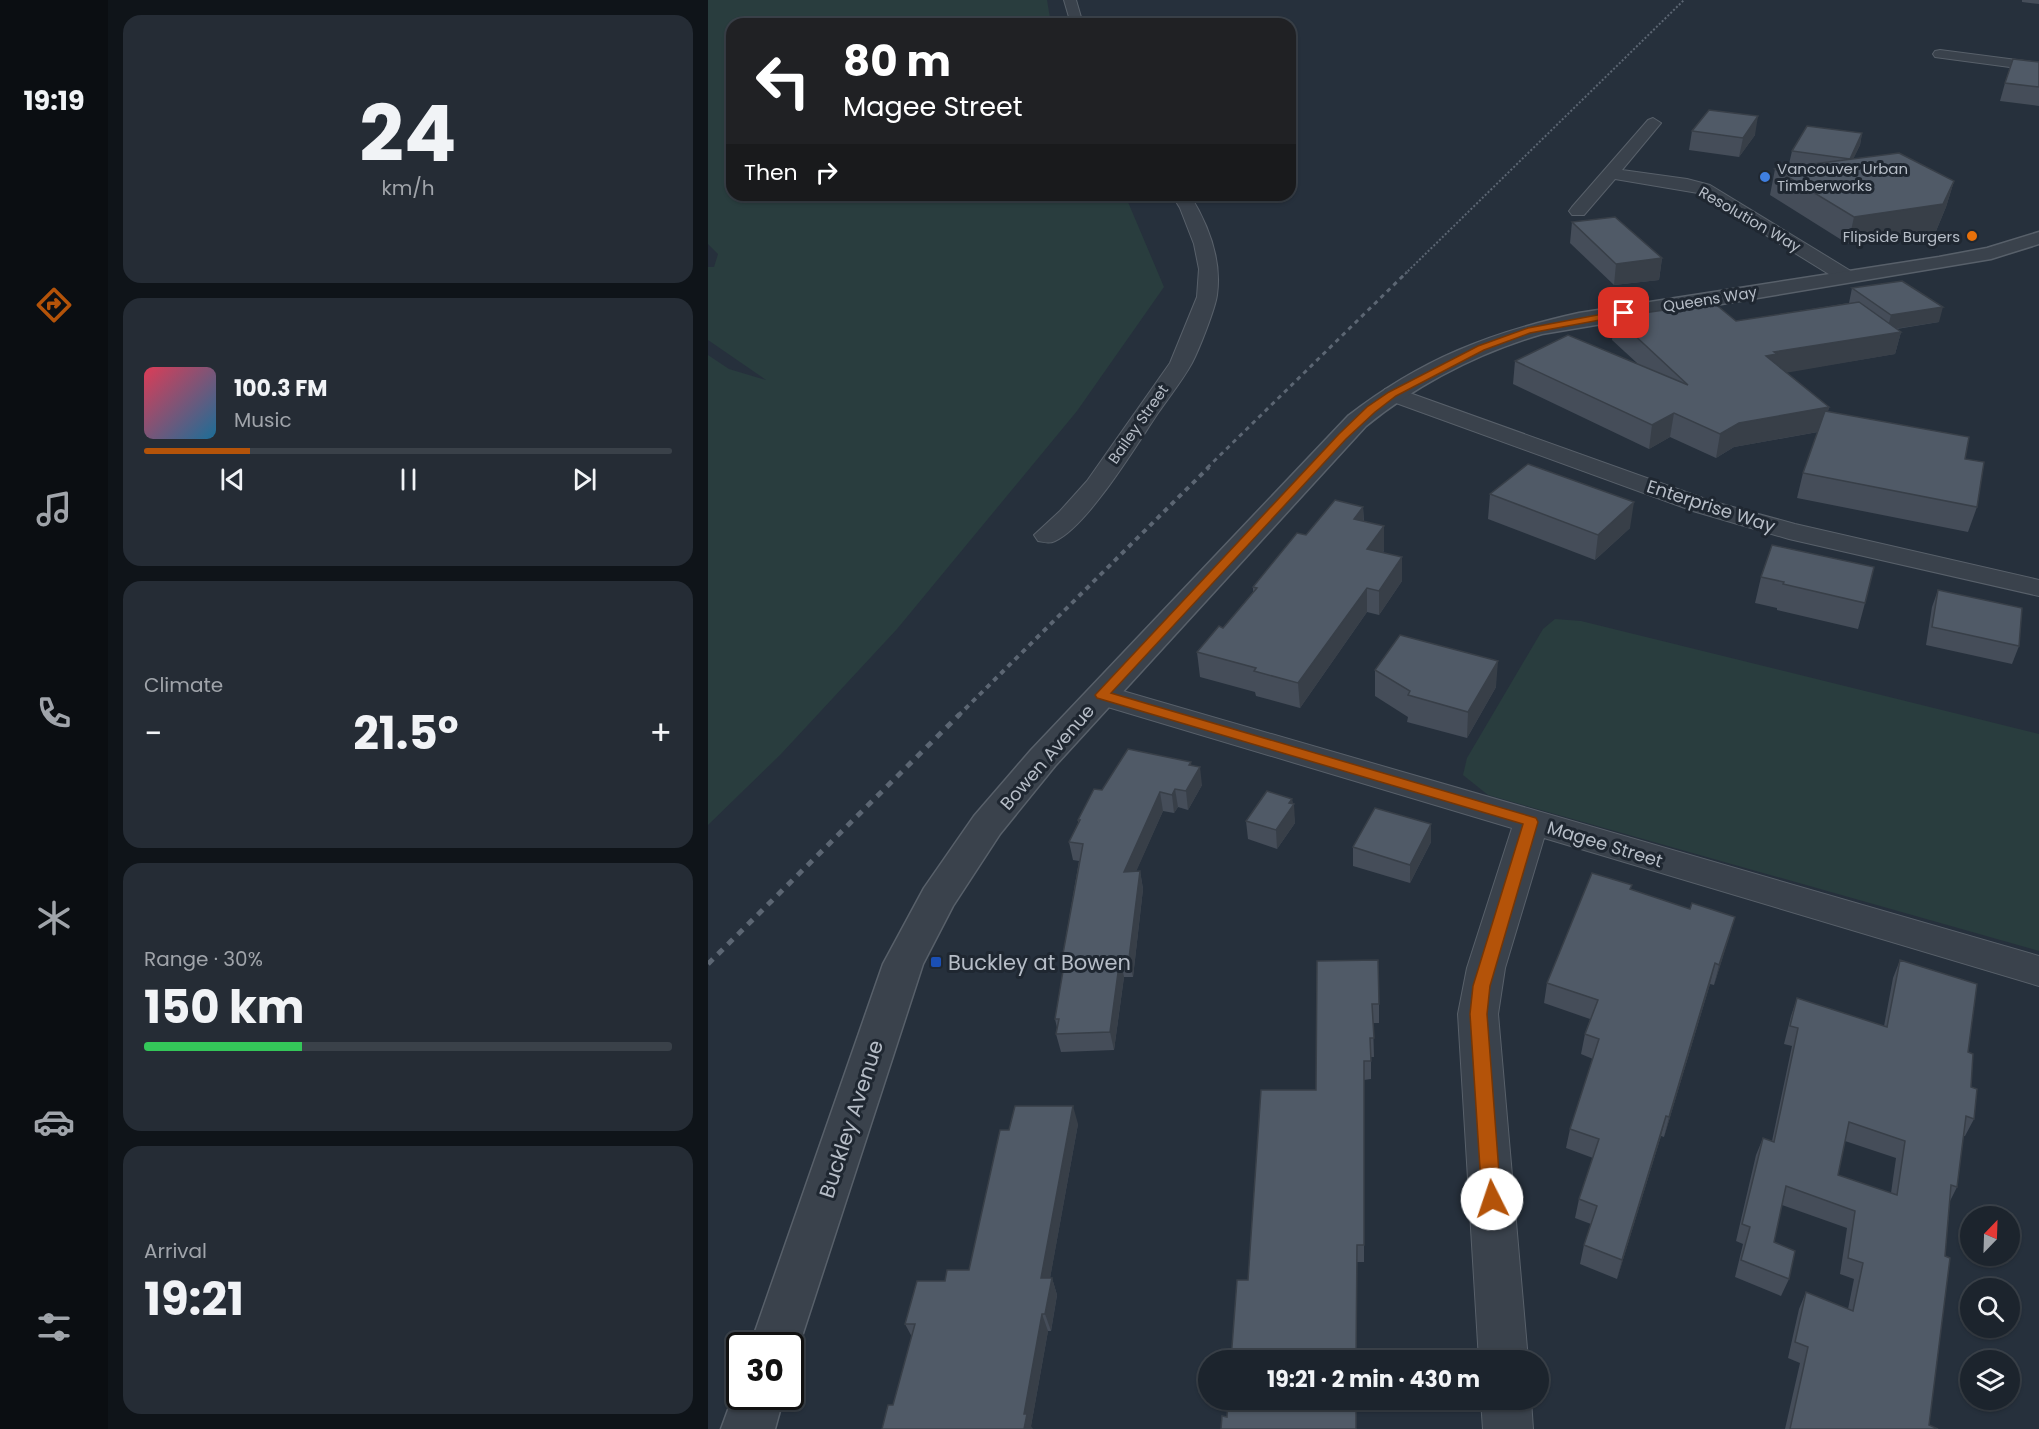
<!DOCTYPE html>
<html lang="en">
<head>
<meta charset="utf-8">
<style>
	body { margin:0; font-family:Poppins,sans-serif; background:#252c35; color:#f1f3f6; height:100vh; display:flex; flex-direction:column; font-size:22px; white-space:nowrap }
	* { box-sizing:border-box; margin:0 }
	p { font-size:20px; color:#a0a4aa }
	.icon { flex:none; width:33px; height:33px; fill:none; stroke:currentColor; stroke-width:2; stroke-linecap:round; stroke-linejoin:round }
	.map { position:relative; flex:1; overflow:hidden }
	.drawer { display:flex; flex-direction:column; gap:15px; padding:15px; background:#0f1419; width:600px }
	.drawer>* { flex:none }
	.banner { position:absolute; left:18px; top:18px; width:570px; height:183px; border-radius:18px; box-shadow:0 2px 4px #0004,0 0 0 2px #3a4149; background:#202124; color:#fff; overflow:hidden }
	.needle { width:39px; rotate:23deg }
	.controls { position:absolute; left:1252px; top:1206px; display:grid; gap:12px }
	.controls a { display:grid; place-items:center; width:60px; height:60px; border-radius:50%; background:#1c242d; box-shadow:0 2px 4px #0004,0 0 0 2px #3a4149; font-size:30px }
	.speed { position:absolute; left:18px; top:1332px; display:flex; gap:12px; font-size:30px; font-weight:700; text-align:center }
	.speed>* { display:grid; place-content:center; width:78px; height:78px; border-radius:50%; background:#1c242d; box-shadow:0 2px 4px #0004,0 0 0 2px #3a4149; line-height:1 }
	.speed .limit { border:3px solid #111; border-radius:9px; background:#fff; color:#111 }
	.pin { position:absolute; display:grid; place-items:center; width:51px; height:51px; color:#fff; margin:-26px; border-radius:12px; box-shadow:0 3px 9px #0006 }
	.me { position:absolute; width:66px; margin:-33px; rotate:356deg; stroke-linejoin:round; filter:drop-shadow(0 0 4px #0008) }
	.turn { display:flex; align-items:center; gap:21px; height:126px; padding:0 18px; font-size:27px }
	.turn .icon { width:78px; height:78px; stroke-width:2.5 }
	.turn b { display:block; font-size:42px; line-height:51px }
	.then { display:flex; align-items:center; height:57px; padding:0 18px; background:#0003; gap:12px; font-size:22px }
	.big { font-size:45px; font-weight:700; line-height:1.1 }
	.drawer .widget { flex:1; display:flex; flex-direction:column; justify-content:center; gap:9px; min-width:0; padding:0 21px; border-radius:18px; background:#252c35 }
	.drawer .dial { align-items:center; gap:0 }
	.dial b { font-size:78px; line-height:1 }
	.song { display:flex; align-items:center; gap:18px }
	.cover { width:72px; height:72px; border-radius:9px; background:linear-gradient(135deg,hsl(350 70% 55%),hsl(200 70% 35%)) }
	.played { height:6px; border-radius:3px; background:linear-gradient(90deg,#b45309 20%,#3a4149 20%) }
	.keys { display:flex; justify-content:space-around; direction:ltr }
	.heat { display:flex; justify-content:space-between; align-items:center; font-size:33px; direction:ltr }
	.charge { height:9px; border-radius:4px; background:linear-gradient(90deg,#34c759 30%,#3a4149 0) }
	.trip { position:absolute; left:490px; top:1350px; width:351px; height:60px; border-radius:30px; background:#1c242d; box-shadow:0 2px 4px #0004,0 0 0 2px #3a4149; font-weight:700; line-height:60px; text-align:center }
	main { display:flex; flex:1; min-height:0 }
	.dock { display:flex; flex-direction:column; width:108px; justify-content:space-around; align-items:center; background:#0b0e12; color:#a0a4aa }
	.dock .icon { width:42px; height:42px }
	.dock .active { color:#b45309 }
	.dock b { font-size:27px; color:#f1f3f6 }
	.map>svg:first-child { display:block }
	.green { fill:#293d3e }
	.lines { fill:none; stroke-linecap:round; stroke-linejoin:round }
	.minor-casing { stroke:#58606a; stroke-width:2 }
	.tertiary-casing { stroke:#58606a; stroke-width:3 }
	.minor { fill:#3a424c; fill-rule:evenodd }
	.tertiary { fill:#3a424c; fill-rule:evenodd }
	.rail-far3 { stroke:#5c6673; stroke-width:2; stroke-dasharray:2 2; stroke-linecap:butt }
	.rail-far2 { stroke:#5c6673; stroke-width:3; stroke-dasharray:4.5 4.5; stroke-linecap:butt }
	.rail-far1 { stroke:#5c6673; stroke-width:4; stroke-dasharray:5 5; stroke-linecap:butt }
	.rail { stroke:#5c6673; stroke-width:5; stroke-dasharray:7 7; stroke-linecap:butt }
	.wall { fill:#454d59; fill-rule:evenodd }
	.shaded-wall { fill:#383f48 }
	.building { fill:#505a67; stroke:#383f48; stroke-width:1.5; fill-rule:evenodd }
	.route { fill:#b45309; stroke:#753606; stroke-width:1.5 }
	.shop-dot { fill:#3f7fe0; stroke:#1f2731; stroke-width:2 }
	.food-dot { fill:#e8710a; stroke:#1f2731; stroke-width:2 }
	.transit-dot { fill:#1a4fb4; stroke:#1f2731; stroke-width:2 }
	.labels { text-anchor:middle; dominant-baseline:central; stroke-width:6; stroke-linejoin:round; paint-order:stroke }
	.far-poi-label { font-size:15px; fill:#b6bdc7; stroke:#1f2731; text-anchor:start }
	.far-street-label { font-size:15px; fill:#b6bdc7; stroke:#1f2731 }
	.street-label { font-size:18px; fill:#b6bdc7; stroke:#1f2731 }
	.near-poi-label { font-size:21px; fill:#b6bdc7; stroke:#1f2731; text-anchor:start }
	.near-street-label { font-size:21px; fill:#b6bdc7; stroke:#1f2731 }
</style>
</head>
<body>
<main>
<nav class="dock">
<b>19:19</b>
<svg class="icon active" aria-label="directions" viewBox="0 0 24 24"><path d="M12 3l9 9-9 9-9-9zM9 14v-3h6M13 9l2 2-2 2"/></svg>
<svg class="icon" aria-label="music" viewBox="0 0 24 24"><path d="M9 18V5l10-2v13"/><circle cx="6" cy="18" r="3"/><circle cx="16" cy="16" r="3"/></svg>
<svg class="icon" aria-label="phone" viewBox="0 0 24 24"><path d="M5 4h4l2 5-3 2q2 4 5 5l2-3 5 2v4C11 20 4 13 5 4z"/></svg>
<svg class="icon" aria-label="climate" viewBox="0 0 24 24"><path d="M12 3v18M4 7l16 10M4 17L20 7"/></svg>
<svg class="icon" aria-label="car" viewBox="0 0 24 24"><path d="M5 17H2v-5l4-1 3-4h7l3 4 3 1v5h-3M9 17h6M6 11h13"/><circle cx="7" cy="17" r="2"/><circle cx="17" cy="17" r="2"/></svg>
<svg class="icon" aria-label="filters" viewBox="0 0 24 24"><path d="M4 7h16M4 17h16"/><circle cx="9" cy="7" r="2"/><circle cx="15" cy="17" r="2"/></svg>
</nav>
<section class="drawer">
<div class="widget dial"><b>24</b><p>km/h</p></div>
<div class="widget">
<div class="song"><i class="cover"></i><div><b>100.3 FM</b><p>Music</p></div></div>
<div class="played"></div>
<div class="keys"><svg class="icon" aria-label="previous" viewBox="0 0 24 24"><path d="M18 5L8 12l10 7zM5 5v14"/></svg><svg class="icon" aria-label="pause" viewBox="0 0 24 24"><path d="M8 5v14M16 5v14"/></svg><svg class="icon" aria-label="next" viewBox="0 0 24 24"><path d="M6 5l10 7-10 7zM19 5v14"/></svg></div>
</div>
<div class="widget"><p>Climate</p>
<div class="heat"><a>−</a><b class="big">21.5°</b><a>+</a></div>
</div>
<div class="widget"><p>Range · 30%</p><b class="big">150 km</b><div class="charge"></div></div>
<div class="widget"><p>Arrival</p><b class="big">19:21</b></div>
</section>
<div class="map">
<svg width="1331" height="1429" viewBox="0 0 1331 1429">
	<rect width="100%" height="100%" fill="#26303c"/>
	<g class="green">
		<polygon points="0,0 339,0 343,24 24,24 24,195 417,195 456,287 369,411 189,629 72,755 0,825 0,355 21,369 58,380 0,340 0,267 6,267 10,254 0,244"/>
		<polygon points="847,619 873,621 1331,734 1331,951 780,795 755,775 759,758 835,629"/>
	</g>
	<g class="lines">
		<g class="minor-casing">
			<g id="minor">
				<polygon points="356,0 368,0 375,24 363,24"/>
				<polygon points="1232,50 1331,63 1331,71 1227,57 1225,54 1227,51"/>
				<polygon points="945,118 953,123 914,170 979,179 1002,185 1146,273 1149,277 1146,281 1132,281 990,193 907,179 876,215 864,215 861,211 864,207 940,120"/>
				<path d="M464,195H482C500,224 514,260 509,295C507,309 491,350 484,363C474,381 461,397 450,413C429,444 380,526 347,541C341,544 336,542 330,541L326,535L352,511L379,481L462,363L489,297L491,269L486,244L472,208Z"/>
				<polygon points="685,387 1003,501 1087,524 1331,580 1331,596 1081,539 985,511 677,399 674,394 677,389"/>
				<polygon points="394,685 1331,956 1331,986 836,838 797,968 790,1014 820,1360 771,1360 750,1014 759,968 804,828 383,702 379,695 383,688"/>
				<polygon points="773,1400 823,1400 825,1429 775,1429"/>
			</g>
		</g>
		<g class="tertiary-casing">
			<g id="tertiary">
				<path d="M1331,232V244L1283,259L834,334C770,353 710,384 658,426L347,766L292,834L245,906L215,964L85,1364L82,1365V1346H42L175,964L216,888L266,816L323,750L640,416C714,359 781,333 871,313L1231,257L1279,248Z"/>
				<polygon points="32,1377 32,1396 76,1396 67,1429 13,1429"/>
			</g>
		</g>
		<use href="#minor" class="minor"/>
		<use href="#tertiary" class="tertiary"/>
		<polyline class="rail-far3" points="697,274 976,0"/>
		<polyline class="rail-far2" points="499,468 699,272"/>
		<polyline class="rail-far1" points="250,716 501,467"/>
		<polyline class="rail" points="0,964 252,714"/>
	</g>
	<g class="wall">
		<polygon points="1314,0 1331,0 1331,4 1314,2"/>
		<polygon points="1331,62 1331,106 1292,101 1297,83"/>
		<polygon points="984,131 1047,135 1031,157 981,150"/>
		<polygon points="1154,133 1152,145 1145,159 1246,181 1238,207 1228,231 1140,244 1062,195 1067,169 1094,165 1081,164 1084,151"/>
		<polygon points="864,222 954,258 951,280 906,285 862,243"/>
		<polygon points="1144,288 1231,322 1189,329 1193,332 1187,354 1078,372 1121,407 1120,411 1257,459 1269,507 1260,532 1089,498 1095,473 1110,432 1026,447 1008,458 962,437 941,449 805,384 807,361 929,363 904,340 907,317 1028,321 1141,303"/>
		<polygon points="782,494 922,528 887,560 780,519"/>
		<polygon points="655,507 656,522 676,526 676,550 675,553 694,557 694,581 671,615 659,612 592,708 548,696 547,692 492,677 489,652 515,628 545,592 545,587 598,535"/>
		<polygon points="1064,545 1157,603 1150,629 1069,610 1069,608 1047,603 1053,577"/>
		<polygon points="1230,590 1311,646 1304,664 1218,645 1224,607"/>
		<polygon points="667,670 788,687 759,738 699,722 700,717 667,696"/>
		<polygon points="483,762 483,766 494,785 480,810 470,807 466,813 455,811 428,871 432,871 435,889 425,977 416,977 406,1050 353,1052 348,1034 349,1028 347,1019 356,965 354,959 371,861 365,860 361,842 370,823 370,820 394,790"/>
		<polygon points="584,799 587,823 569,849 540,839 538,821"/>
		<polygon points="723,842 702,883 645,866 645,847"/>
		<polygon points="923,890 982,909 1027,917 1006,985 1002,984 956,1137 953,1136 909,1279 872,1264 876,1245 883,1224 867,1218 871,1199 885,1158 858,1148 862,1129 885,1059 873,1054 877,1034 882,1019 836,1003 839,983"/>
		<path d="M1192,960L1260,1052L1266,1119L1257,1136H1255L1249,1187L1242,1201L1221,1425L1230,1429H1077L1092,1363L1080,1358L1091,1309L1098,1292L1140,1309L1146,1279L1132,1274L1139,1228L1074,1205L1066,1242L1081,1279L1073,1296L1027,1277L1035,1244L1028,1241L1048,1155L1055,1138L1064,1141L1084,1046L1076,1044L1083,1016L1089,998L1176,1026L1185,978ZM1137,1141L1188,1158L1183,1193L1130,1175Z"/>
		<polygon points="609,961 671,1004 671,1023 665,1023 666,1057 663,1057 663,1079 656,1080 656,1262 649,1262 540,1280 608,1090"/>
		<polygon points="370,1124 342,1278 344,1278 349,1295 343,1331 340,1331 323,1426 185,1405 204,1337 197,1324 237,1281 261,1270 301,1130"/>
	</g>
	<g class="shaded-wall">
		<polygon points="1050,116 1047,135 1031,157 1035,138"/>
		<polygon points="1154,133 1152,145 1139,172 1142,159"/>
		<polygon points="1246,181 1238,207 1228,231 1140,244 1146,217"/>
		<polygon points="954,258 951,280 906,285 908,264"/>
		<polygon points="1235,307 1231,322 1179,330 1183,315"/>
		<polygon points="1193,332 1187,354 1065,375 1058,356 1066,352"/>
		<polygon points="1121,407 1115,431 1026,447 1008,458 1012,434 1031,423"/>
		<polygon points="966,413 962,437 941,449 944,425"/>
		<polygon points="926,502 922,528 887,560 890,535"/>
		<polygon points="655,507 656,531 646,519"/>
		<polygon points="676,526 676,550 659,573 659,549"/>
		<polygon points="694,557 694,581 671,615 671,591"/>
		<polygon points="659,588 659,612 592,708 590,683"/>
		<polygon points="790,661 788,687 759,738 760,712"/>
		<polygon points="483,762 485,779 492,767 494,785 480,810 478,791 481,765"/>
		<polygon points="467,789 470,807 466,813 464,795"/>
		<polygon points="452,792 455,811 420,890 416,872"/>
		<polygon points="584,799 585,806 586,804 587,823 569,849 568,830 581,803"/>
		<polygon points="723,824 723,842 702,883 702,865"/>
		<polygon points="432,871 435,889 425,977 421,958"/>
		<polygon points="1027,917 1021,938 1006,985 1011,965"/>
		<polygon points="412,958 416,977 406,1050 402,1032"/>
		<polygon points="1007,963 1002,984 956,1137 961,1117"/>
		<polygon points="365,1106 370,1124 339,1295 333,1278"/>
		<polygon points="958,1116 953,1136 909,1279 914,1260"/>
		<polygon points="344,1278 349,1295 343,1331 337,1314"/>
		<polygon points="334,1314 340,1331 323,1426 325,1429 316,1429 316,1414"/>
	</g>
	<g class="building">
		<polygon points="1305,59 1331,62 1331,87 1297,83"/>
		<polygon points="1001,110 1050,116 1035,138 984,131"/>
		<polygon points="1099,126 1154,133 1142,159 1084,151"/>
		<polygon points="1191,153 1246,181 1235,204 1146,217 1067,169"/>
		<polygon points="907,217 954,258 908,264 864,222"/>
		<polygon points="1194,281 1235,307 1183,315 1144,288"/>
		<polygon points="1151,302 1193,332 1066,352 1069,354 1058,356 1121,407 1031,423 1012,434 966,413 944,425 807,361 860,335 980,385 907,317 1006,303 1028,321"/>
		<polygon points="1117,411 1261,437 1257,459 1276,462 1269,507 1095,473"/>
		<polygon points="820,464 926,502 890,535 782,494"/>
		<polygon points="627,500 655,507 646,519 676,526 659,549 694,557 671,591 659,588 590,683 546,671 548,668 489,652 511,626 515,628 549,588 545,587 589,533 598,535"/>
		<polygon points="1064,545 1166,567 1157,603 1075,584 1076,582 1053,577"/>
		<polygon points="1230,590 1314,608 1311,646 1224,627"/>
		<polygon points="692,635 790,661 760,712 700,695 702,691 667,670"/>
		<polygon points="420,749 483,762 481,765 492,767 478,791 467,789 464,795 452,792 416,872 432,871 421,958 412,958 402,1032 348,1034 351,1019 347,1019 357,959 354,959 375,844 361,842 372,820 370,820 386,789 394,790"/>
		<polygon points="559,791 584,799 581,803 586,804 568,830 538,821"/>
		<polygon points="667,808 723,824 702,865 645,847"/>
		<polygon points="884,873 924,885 922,889 982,909 984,903 1027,917 1011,965 1007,963 961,1117 958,1116 914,1260 876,1245 889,1206 871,1199 891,1139 862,1129 891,1039 877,1034 890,1000 839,983"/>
		<polygon points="670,960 671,1004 664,1004 666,1038 662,1038 663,1061 656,1061 656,1245 649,1245 648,1360 523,1360 529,1280 540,1280 553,1090 608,1090 609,961"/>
		<path d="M1192,960L1269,984L1260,1052L1265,1054L1263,1087L1269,1089L1266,1119L1258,1116L1249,1187L1243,1185L1237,1256L1242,1258L1221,1425L1230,1429H1082L1100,1347L1087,1342L1098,1292L1145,1311L1155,1263L1140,1258L1147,1211L1078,1186L1066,1242L1087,1251L1081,1279L1033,1260L1042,1227L1034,1224L1055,1138L1066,1142L1090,1028L1082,1026L1089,998L1179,1027ZM1141,1122L1197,1141L1189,1195L1130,1175Z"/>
		<polygon points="307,1106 365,1106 333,1278 344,1278 337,1314 334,1314 316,1414 319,1414 316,1429 174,1429 180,1405 185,1405 207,1324 197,1324 209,1281 237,1281 239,1270 261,1270 292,1130 301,1130"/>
		<polygon points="520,1400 648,1400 648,1429 513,1429 514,1416 519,1417"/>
	</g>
	<polygon class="route" points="916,310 919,311 919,315 822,333 776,350 688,396 667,412 638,439 403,693 828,818 830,822 782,986 779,1014 793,1199 790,1205 784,1208 777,1205 774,1199 762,1014 765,986 815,824 389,698 387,695 631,434 659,407 681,392 770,346 820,328"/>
	<circle class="shop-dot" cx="1057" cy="177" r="6"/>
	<circle class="food-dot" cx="1264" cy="236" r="6"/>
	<rect class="transit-dot" x="222" y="956" width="12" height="12" rx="3"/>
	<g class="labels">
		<g class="far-poi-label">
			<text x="1069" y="168">Vancouver Urban<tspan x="1069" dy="17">Timberworks</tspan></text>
			<text x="1252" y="236" text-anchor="end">Flipside Burgers</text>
		</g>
		<g class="far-street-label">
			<text transform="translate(1042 219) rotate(30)">Resolution Way</text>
			<text transform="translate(1002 299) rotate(-9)">Queens Way</text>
			<text transform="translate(430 424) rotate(-55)">Bailey Street</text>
		</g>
		<g class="street-label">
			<text transform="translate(1003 506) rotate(18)">Enterprise Way</text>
			<text transform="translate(339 757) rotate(-49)">Bowen Avenue</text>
			<text transform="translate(897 844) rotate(17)">Magee Street</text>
		</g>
		<g class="near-poi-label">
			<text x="240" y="962">Buckley at Bowen</text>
		</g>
		<g class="near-street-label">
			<text transform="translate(143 1119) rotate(-72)">Buckley Avenue</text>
		</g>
	</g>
</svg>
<div class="controls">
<a><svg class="needle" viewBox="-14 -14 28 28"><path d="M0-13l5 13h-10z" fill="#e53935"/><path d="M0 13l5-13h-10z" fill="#a0a4aa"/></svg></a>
<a><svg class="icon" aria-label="search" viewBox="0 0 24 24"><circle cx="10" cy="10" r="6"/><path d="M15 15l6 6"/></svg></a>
<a><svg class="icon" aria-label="layers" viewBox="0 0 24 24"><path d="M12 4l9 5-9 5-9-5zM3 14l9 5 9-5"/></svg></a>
</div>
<div class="speed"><div class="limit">30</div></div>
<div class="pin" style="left:916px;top:313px;background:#d93025"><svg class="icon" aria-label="arrive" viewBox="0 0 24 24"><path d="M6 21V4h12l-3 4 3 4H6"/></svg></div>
<svg class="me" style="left:784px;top:1199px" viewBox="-20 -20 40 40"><circle r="19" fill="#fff"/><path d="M0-13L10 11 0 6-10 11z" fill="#b45309"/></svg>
<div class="trip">19:21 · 2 min · 430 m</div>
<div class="banner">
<div class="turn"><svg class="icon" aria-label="left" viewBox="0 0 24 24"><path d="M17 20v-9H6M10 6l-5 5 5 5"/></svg><div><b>80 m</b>Magee Street</div></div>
<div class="then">Then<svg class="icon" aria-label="right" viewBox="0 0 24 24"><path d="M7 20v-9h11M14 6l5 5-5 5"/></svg></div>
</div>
</div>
</main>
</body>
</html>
